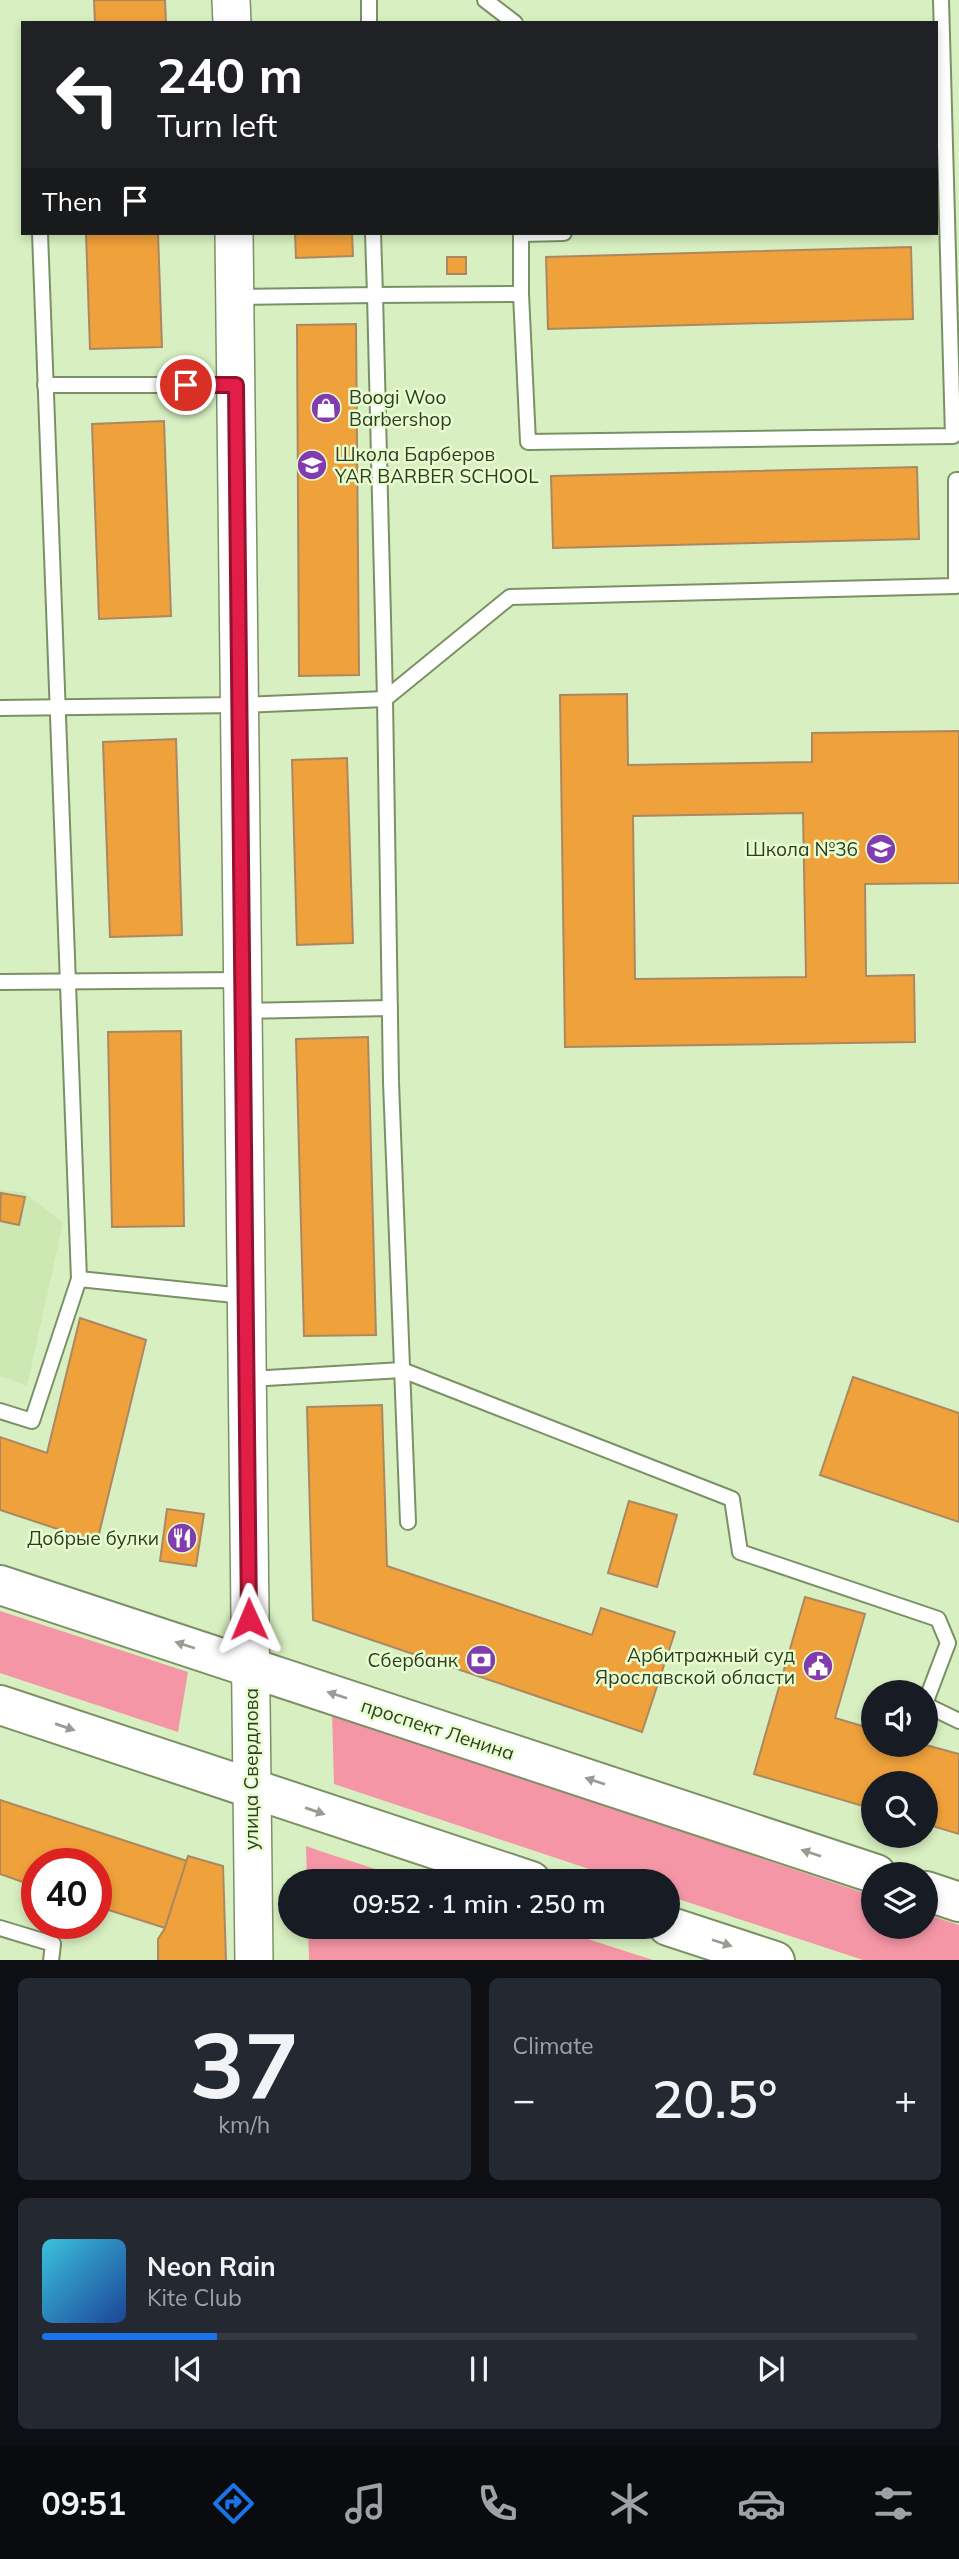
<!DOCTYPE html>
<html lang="en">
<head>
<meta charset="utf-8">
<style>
	body { margin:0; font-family:Mulish,sans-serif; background:#242831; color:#f1f3f6; height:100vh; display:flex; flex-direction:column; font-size:26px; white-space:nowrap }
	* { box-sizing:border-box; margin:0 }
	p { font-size:23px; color:#9ea1a6 }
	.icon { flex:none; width:38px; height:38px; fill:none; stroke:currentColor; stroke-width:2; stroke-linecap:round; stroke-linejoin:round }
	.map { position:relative; height:1960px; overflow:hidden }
	.details { display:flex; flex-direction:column; gap:18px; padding:18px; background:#0d0f14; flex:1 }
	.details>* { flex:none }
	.guide { position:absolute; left:21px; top:21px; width:917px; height:214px; border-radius:0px; box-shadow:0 4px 10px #0003; background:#202124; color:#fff; overflow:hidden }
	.fabs { position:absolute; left:861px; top:1680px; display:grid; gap:14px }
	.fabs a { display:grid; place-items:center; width:77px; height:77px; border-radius:50%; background:#171b24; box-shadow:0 4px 10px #0003; font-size:35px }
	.speed { position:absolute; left:21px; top:1848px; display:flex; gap:14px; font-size:35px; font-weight:700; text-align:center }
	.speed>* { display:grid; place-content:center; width:91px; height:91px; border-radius:50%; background:#171b24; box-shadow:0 4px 10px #0003; line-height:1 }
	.speed .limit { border:10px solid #d22; background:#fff; color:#111 }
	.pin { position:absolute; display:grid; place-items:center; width:60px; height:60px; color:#fff; margin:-30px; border:4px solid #fff; border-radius:50%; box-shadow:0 2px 7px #0007 }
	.me { position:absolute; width:77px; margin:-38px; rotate:359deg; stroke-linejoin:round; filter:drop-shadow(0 0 5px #0008) }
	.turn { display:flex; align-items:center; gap:24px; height:147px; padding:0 21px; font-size:32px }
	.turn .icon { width:91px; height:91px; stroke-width:2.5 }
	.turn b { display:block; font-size:49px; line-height:60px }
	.then { display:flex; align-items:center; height:66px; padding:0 21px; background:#0003; gap:14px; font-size:26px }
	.big { font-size:52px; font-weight:600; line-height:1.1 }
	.details .card { flex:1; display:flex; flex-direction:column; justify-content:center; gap:10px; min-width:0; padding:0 24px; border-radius:10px; background:#242831 }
	.details .dial { align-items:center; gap:0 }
	.dial b { font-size:91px; line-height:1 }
	.song { display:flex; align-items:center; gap:21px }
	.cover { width:84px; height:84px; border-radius:10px; background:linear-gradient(135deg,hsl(190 70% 55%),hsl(220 70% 35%)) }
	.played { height:7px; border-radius:4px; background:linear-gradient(90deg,#1a73e8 20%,#363941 20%) }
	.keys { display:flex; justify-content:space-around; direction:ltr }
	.heat { display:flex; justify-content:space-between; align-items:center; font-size:38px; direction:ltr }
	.details .tiles { flex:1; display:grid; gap:18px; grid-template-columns:1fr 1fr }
	.card:last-child { grid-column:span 2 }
	.trip { position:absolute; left:278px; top:1869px; width:402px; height:70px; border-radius:35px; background:#171b24; box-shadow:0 4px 10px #0003; font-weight:600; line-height:70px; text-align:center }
	.tabs { display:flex; height:112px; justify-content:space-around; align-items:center; background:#090b0e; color:#9ea1a6 }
	.tabs .icon { width:49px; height:49px }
	.tabs .on { color:#1a73e8 }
	.tabs b { font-size:32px; color:#f1f3f6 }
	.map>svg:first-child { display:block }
	.built { fill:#cde8b2 }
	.green { fill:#f496a6 }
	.building { fill:#efa13b; stroke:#ab8862; stroke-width:2; fill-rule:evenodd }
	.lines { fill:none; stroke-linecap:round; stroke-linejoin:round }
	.service-casing { stroke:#7b9165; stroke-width:18 }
	.tertiary-casing { stroke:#7b9165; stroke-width:40 }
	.secondary-casing { stroke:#7b9165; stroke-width:42 }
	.service { stroke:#fff; stroke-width:14 }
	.tertiary { stroke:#fff; stroke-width:37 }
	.secondary { stroke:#fff; stroke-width:38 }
	.oneway { fill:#989c93 }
	.route-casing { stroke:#92132f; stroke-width:18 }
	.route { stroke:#e11d48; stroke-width:12 }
	.labels { text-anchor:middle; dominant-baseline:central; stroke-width:5; stroke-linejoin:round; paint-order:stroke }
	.poi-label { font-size:19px; fill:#313a27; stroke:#e6fece; text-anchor:end }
	.street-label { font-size:19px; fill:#313a27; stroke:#e6fece }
</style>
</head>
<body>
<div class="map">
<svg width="959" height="1961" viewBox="0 0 959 1961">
	<rect width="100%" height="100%" fill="#d8f0c1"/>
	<polygon class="built" points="0,1190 24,1192 63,1223 27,1386 0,1376"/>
	<g class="green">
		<polygon points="0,1611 188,1672 178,1732 0,1673"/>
		<polygon points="332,1713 873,1896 873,1927 926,1927 926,1914 959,1925 959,1960 863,1960 669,1896 668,1881 625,1881 334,1784"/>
		<polygon points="306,1846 320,1851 412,1881 307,1881"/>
		<polygon points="308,1927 550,1927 653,1960 309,1960"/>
	</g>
	<g class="building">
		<polygon points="94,0 165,0 166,23 95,23"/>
		<polygon points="86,233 158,233 162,347 90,349"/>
		<polygon points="295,233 352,233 353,256 296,258"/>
		<polygon points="911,247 913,319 548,329 546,257"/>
		<rect x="447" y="257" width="19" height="17"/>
		<polygon points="356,324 359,675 299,676 297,325"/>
		<polygon points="164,421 171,616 99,619 92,424"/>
		<polygon points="917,467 919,539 553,548 551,476"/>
		<path d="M627,694L628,765L812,762V733L959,731V883L865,884L866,976L914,975L915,1042L565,1047L560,695ZM803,813L806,977L635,979L633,816Z"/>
		<polygon points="176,739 182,935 110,937 103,742"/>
		<polygon points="347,758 353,943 297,945 292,760"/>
		<polygon points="181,1031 184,1226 112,1227 108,1032"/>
		<polygon points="368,1037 376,1335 304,1336 296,1039"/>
		<polygon points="1,1193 25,1197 19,1225 0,1221"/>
		<polygon points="80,1318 146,1340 97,1542 0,1510 0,1437 47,1453"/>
		<polygon points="853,1377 959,1413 959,1522 820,1475"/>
		<polygon points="382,1405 387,1566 592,1635 601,1608 675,1632 642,1732 313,1620 307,1407"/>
		<polygon points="629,1501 677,1515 657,1587 608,1573"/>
		<polygon points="167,1509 204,1514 196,1566 160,1561"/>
		<polygon points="805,1597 865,1614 835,1718 873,1729 873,1745 926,1745 959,1754 959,1834 926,1824 926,1783 873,1783 873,1809 754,1774"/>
		<polygon points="0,1800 187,1861 165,1928 96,1906 96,1864 37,1864 37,1887 0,1874"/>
		<polygon points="188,1856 223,1866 226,1961 158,1961 158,1939 165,1928"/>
	</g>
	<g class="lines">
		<g class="service-casing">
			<g id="service">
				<polyline points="369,0 369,23"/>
				<polyline points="485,0 515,23"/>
				<polyline points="40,233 79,1279"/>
				<polyline points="521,234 564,233"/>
				<polyline points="521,294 521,233"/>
				<polyline points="236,297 375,295 373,233"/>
				<polyline points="45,385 236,385"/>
				<polyline points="0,708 239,705 385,699 510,597 956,586 956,480 959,480"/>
				<polyline points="0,982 241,980"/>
				<polyline points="244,1011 390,1008"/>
				<polyline points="248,1379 402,1370 732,1499 740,1552 938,1619 948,1643 926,1701"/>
				<polyline points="0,1411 32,1421 79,1279 244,1296"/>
				<polyline points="408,1522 391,1082 385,699 375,295 521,294 528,442 953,436 941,0"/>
				<polyline points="926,1705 959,1721"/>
				<polyline points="0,1928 53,1944 51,1961"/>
			</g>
		</g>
		<g class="tertiary-casing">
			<g id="tertiary">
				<polyline points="231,0 232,23"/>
				<polyline points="234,233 254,1961"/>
			</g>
		</g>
		<g class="secondary-casing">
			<g id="secondary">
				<polyline points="0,1585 876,1874"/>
				<polyline points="0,1705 531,1881"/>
				<polyline points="926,1891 959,1902"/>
				<polyline points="668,1926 775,1961"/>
			</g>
		</g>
		<use href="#service" class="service"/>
		<use href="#tertiary" class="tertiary"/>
		<use href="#secondary" class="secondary"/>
	</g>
	<defs><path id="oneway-solid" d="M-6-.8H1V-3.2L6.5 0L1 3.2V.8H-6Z" transform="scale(1.75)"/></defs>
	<g class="oneway">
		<use href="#oneway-solid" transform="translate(185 1645) rotate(-162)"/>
		<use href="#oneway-solid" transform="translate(337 1695) rotate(-162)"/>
		<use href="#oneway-solid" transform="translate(65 1727) rotate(19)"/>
		<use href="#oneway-solid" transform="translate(595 1781) rotate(-162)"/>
		<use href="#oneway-solid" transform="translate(315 1811) rotate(19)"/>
		<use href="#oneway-solid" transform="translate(811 1853) rotate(-162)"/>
		<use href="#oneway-solid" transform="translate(722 1943) rotate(18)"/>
	</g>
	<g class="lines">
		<g class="route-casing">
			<polyline id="route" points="186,385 236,385 249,1619"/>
		</g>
		<use href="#route" class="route"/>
	</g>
	<defs>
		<g id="shop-disc" transform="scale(1.575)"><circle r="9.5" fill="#823caf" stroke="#e6fece"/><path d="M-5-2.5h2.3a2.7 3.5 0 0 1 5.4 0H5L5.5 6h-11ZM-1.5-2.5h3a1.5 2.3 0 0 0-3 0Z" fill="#fff"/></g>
		<g id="school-disc" transform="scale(1.575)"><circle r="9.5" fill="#823caf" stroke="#e6fece"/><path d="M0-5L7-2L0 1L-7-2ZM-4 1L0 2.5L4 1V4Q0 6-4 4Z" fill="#fff"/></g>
		<g id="restaurant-disc" transform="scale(1.575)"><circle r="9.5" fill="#823caf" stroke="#e6fece"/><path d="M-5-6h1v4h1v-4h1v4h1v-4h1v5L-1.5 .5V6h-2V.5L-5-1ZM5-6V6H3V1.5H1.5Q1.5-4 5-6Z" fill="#fff"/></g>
		<g id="bank-disc" transform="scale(1.575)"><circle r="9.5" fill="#823caf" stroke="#e6fece"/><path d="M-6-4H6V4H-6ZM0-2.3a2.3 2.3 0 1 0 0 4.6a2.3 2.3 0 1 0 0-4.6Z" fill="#fff"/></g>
		<g id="civic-disc" transform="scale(1.575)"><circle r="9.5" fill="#823caf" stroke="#e6fece"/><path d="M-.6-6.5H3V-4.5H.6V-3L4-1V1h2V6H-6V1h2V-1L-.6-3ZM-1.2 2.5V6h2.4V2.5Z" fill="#fff"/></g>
	</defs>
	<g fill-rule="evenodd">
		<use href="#shop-disc" x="326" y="408"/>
		<use href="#school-disc" x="312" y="465"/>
		<use href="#school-disc" x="881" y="849"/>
		<use href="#restaurant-disc" x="182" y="1538"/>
		<use href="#bank-disc" x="481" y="1660"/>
		<use href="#civic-disc" x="818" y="1666"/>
	</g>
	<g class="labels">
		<g class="poi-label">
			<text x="349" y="397" text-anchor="start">Boogi Woo<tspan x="349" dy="22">Barbershop</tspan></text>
			<text x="335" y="454" text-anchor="start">Школа Барберов<tspan x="335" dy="22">YAR BARBER SCHOOL</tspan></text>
			<text x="858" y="849">Школа №36</text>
			<text x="159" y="1538">Добрые булки</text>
			<text x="795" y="1655">Арбитражный суд<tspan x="795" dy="22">Ярославской области</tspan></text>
			<text x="458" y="1660">Сбербанк</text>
		</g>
		<g class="street-label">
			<text transform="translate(438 1729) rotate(18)">проспект Ленина</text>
			<text transform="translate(251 1769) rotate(-90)">улица Свердлова</text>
		</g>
	</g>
</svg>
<div class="fabs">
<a><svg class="icon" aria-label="sound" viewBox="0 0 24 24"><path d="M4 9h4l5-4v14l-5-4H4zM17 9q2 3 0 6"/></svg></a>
<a><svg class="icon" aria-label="search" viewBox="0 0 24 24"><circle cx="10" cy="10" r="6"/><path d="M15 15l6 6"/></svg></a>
<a><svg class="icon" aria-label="layers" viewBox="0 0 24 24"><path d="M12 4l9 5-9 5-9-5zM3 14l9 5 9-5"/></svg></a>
</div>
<div class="speed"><div class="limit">40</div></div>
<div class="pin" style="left:186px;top:385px;background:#d93025"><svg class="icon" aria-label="arrive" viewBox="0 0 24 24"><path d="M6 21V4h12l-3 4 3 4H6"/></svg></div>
<svg class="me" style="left:249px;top:1619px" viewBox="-20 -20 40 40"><path d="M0-17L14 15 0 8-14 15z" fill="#e11d48" stroke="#fff" stroke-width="4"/></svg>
<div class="trip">09:52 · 1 min · 250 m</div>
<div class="guide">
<div class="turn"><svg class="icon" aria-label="left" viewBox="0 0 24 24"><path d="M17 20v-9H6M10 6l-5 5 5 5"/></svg><div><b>240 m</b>Turn left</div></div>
<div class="then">Then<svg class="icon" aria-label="arrive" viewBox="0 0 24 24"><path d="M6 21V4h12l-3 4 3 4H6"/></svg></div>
</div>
</div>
<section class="details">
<div class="tiles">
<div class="card dial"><b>37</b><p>km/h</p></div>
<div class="card"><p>Climate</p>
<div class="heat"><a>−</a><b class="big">20.5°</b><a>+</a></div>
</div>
<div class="card">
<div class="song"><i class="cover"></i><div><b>Neon Rain</b><p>Kite Club</p></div></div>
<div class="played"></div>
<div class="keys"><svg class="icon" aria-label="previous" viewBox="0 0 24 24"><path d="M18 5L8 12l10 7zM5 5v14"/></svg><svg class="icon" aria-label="pause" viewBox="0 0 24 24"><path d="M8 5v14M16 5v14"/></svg><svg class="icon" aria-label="next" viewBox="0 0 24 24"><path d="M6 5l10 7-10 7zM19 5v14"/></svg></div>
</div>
</div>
</section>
<nav class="tabs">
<b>09:51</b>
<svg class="icon on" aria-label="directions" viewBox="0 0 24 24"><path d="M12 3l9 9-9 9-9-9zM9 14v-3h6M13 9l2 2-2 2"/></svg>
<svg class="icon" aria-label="music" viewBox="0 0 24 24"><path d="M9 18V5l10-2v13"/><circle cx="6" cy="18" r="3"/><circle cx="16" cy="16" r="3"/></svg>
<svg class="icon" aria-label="phone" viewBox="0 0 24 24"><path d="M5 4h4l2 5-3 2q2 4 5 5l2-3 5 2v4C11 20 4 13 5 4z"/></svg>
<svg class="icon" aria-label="climate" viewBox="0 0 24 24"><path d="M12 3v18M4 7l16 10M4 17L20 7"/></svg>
<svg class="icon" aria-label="car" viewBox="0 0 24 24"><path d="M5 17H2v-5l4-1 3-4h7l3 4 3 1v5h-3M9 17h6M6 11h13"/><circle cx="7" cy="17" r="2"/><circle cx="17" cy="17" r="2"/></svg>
<svg class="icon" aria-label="filters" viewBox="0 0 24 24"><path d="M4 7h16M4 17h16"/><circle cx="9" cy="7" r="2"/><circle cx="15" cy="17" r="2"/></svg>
</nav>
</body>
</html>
